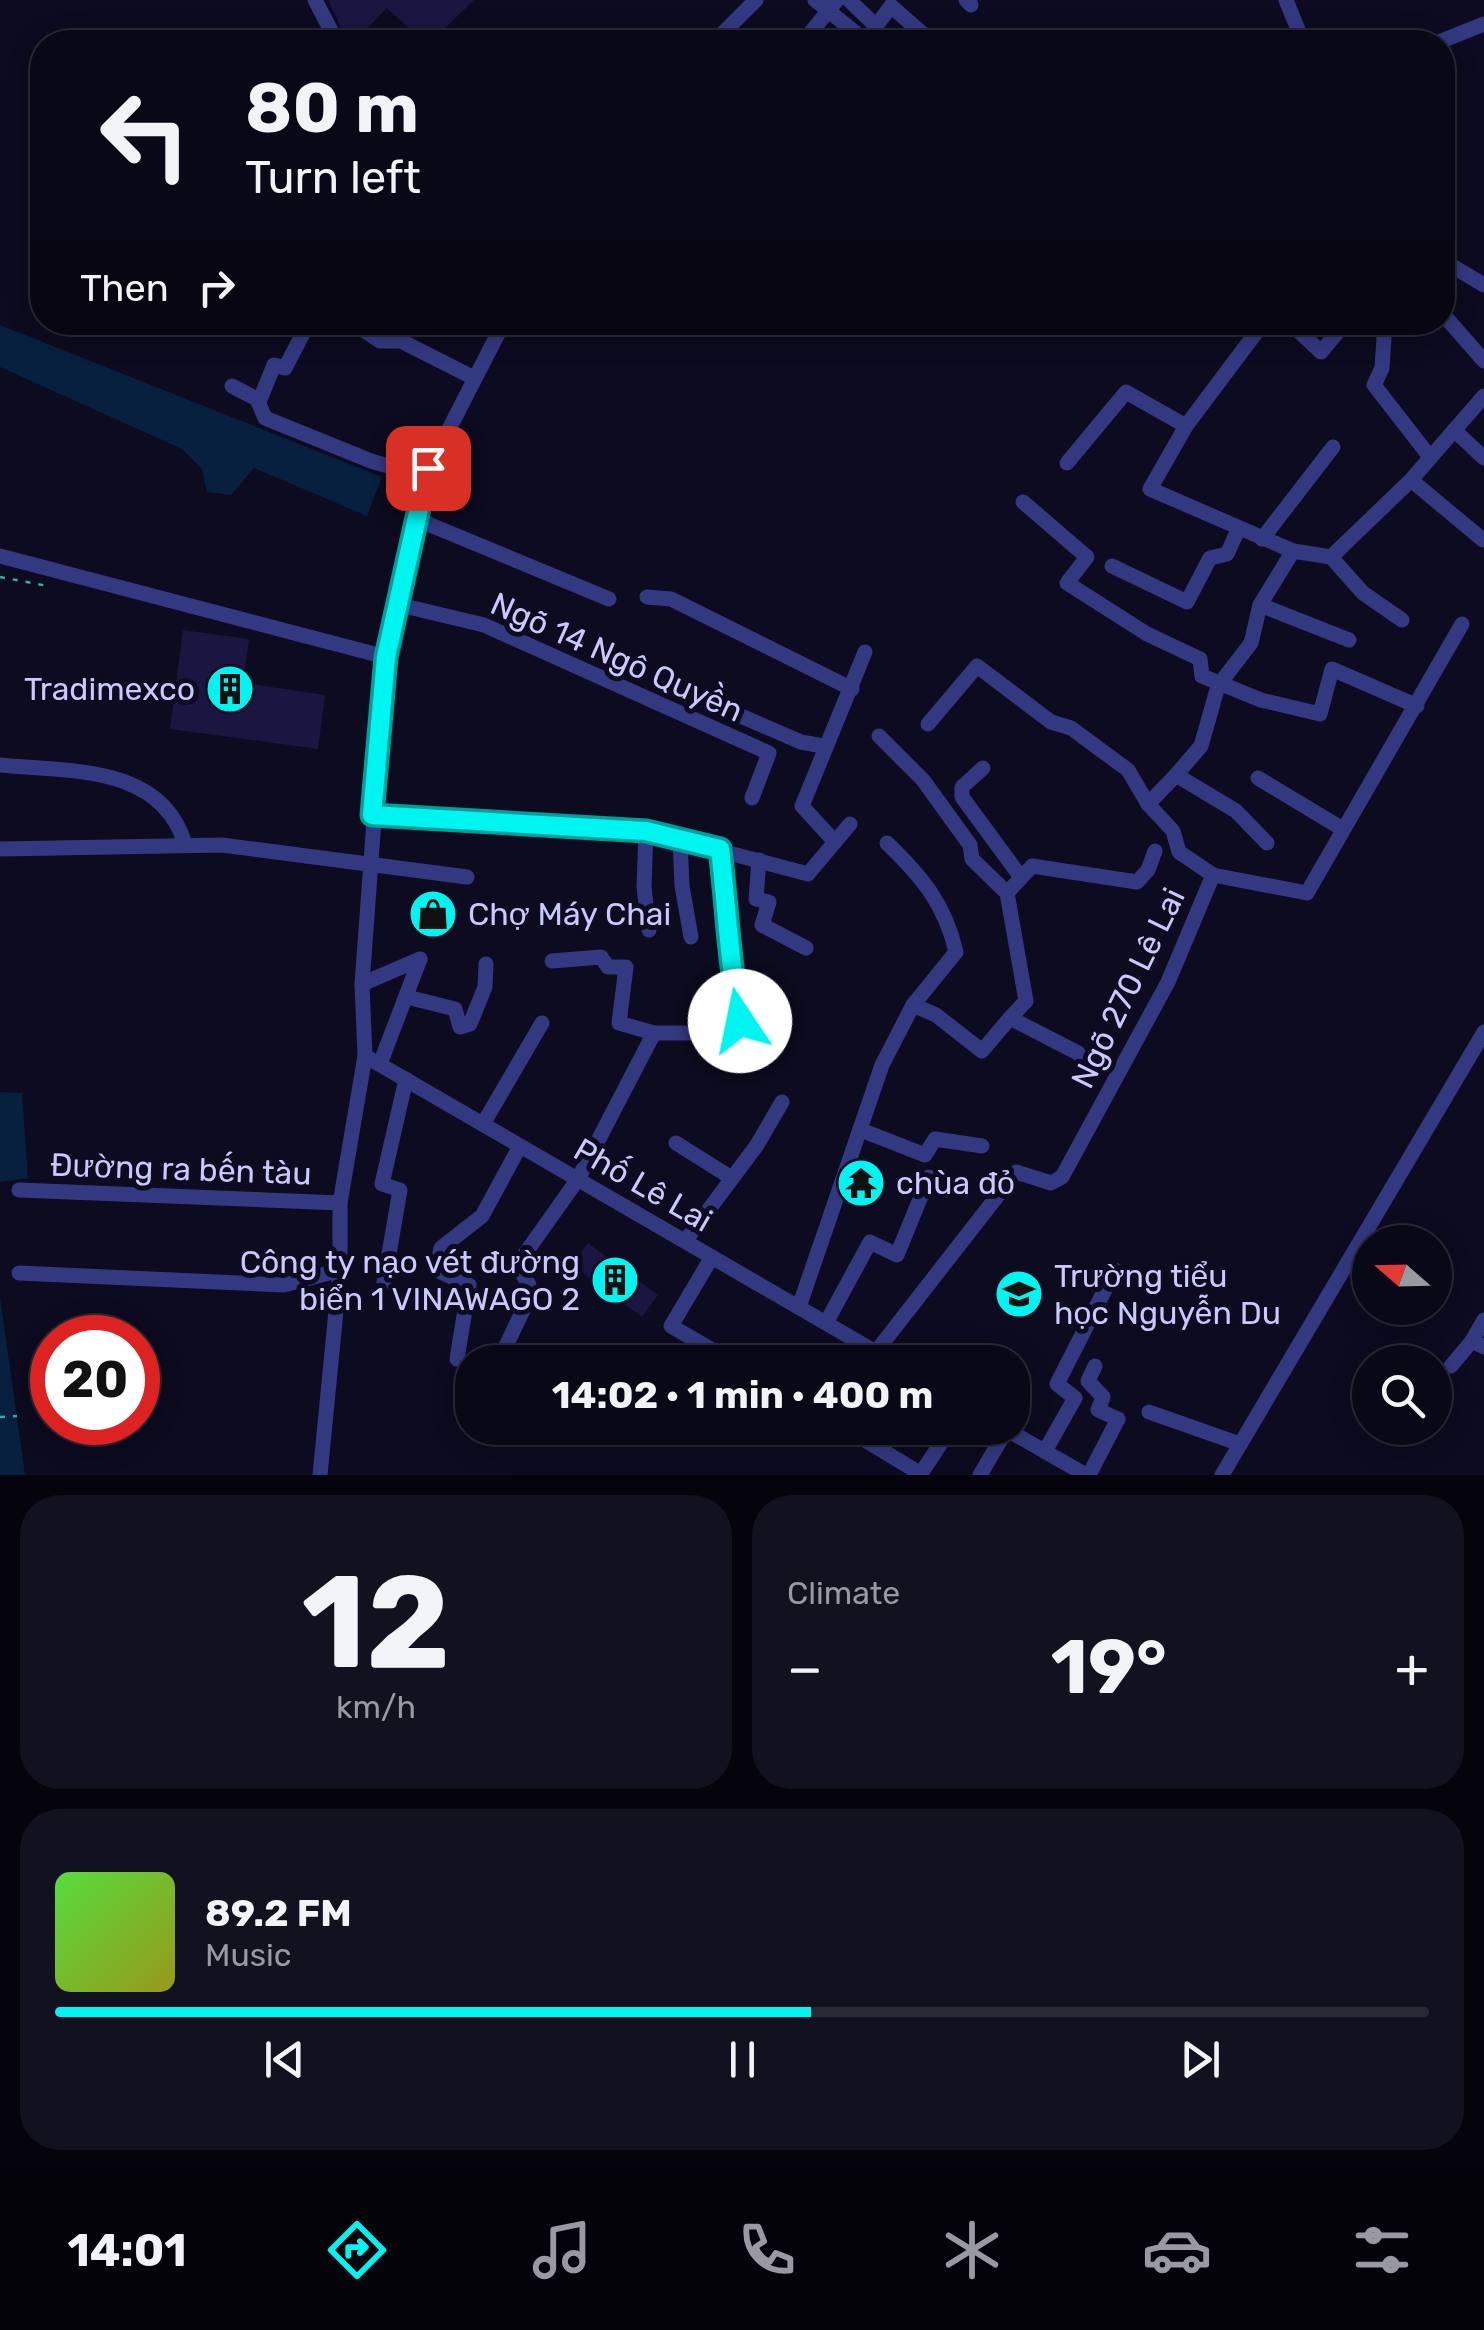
<!DOCTYPE html>
<html lang="en">
<head>
<meta charset="utf-8">
<style>
	body { margin:0; font-family:Rubik,sans-serif; background:#121120; color:#f1f3f6; height:100vh; display:flex; flex-direction:column; font-size:38px; white-space:nowrap }
	* { box-sizing:border-box; margin:0 }
	p { font-size:32px; color:#999aa1 }
	.icon { flex:none; width:55px; height:55px; fill:none; stroke:currentColor; stroke-width:2; stroke-linecap:round; stroke-linejoin:round }
	.map { position:relative; height:1475px; overflow:hidden }
	.panel { display:flex; flex-direction:column; gap:20px; padding:20px; background:#05040d; flex:1 }
	.panel>* { flex:none }
	.guide { position:absolute; left:30px; top:30px; width:1425px; height:305px; border-radius:40px; box-shadow:0 5px 25px #0003,0 0 0 2px #292936; background:#090817; color:#f1f3f6; overflow:hidden }
	.needle { width:65px; rotate:290deg }
	.tools { position:absolute; left:1352px; top:1225px; display:grid; gap:20px }
	.tools a { display:grid; place-items:center; width:100px; height:100px; border-radius:50%; background:#090817; box-shadow:0 5px 25px #0003,0 0 0 2px #292936; font-size:50px }
	.speed { position:absolute; left:30px; top:1315px; display:flex; gap:20px; font-size:50px; font-weight:700; text-align:center }
	.speed>* { display:grid; place-content:center; width:130px; height:130px; border-radius:50%; background:#090817; box-shadow:0 5px 25px #0003,0 0 0 2px #292936; line-height:1 }
	.speed .limit { border:15px solid #d22; background:#fff; color:#111 }
	.pin { position:absolute; display:grid; place-items:center; width:85px; height:85px; color:#fff; margin:-42px; border-radius:20px; box-shadow:0 5px 15px #0006 }
	.me { position:absolute; width:110px; margin:-55px; rotate:349deg; stroke-linejoin:round; filter:drop-shadow(0 0 8px #0008) }
	.turn { display:flex; align-items:center; gap:35px; height:210px; padding:0 50px; font-size:45px }
	.turn .icon { width:130px; height:130px; stroke-width:2.5 }
	.turn b { display:block; font-size:70px; line-height:85px }
	.then { display:flex; align-items:center; height:95px; padding:0 50px; background:#0003; gap:20px; font-size:38px }
	.big { font-size:75px; font-weight:700; line-height:1.1 }
	.panel .card { flex:1; display:flex; flex-direction:column; justify-content:center; gap:15px; min-width:0; padding:0 35px; border-radius:40px; background:#121120 }
	.panel .dial { align-items:center; gap:0 }
	.dial b { font-size:130px; line-height:1 }
	.song { display:flex; align-items:center; gap:30px }
	.cover { width:120px; height:120px; border-radius:15px; background:linear-gradient(135deg,hsl(110 70% 55%),hsl(60 70% 35%)) }
	.played { height:10px; border-radius:5px; background:linear-gradient(90deg,#00f4f0 55%,#292936 55%) }
	.keys { display:flex; justify-content:space-around; direction:ltr }
	.heat { display:flex; justify-content:space-between; align-items:center; font-size:55px; direction:ltr }
	.panel .tiles { flex:1; display:grid; gap:20px; grid-template-columns:1fr 1fr }
	.card:last-child { grid-column:span 2 }
	.trip { position:absolute; left:455px; top:1345px; width:575px; height:100px; border-radius:40px; background:#090817; box-shadow:0 5px 25px #0003,0 0 0 2px #292936; font-weight:700; line-height:100px; text-align:center }
	.dock { display:flex; height:160px; justify-content:space-around; align-items:center; background:#040309; color:#999aa1 }
	.dock .icon { width:70px; height:70px }
	.dock .active { color:#00f4f0 }
	.dock b { font-size:45px; color:#f1f3f6 }
	.map>svg:first-child { display:block }
	.water { fill:#06203d }
	.building { fill:#1a1641 }
	.lines { fill:none; stroke-linecap:round; stroke-linejoin:round }
	.path { stroke:#27b69c; stroke-width:2.5; stroke-dasharray:5 8; stroke-linecap:butt }
	.minor { stroke:#333981; stroke-width:15 }
	.route-casing { stroke:#009f9c; stroke-width:25 }
	.route { stroke:#00f4f0; stroke-width:18 }
	.labels { text-anchor:middle; dominant-baseline:central; stroke-width:10; stroke-linejoin:round; paint-order:stroke }
	.street-label { font-size:32px; fill:#c9c9ff; stroke:#0c0b1f }
	.poi-label { font-size:32px; fill:#c9c9ff; stroke:#0c0b1f; text-anchor:start }
</style>
</head>
<body>
<div class="map">
<svg width="1484" height="1475" viewBox="0 0 1484 1475">
	<rect width="100%" height="100%" fill="#0c0b1f"/>
	<g class="water">
		<polygon points="0,325 382,477 367,516 254,468 231,495 207,492 202,469 182,449 0,367"/>
		<polygon points="0,1092 22,1093 28,1178 0,1182"/>
		<polygon points="0,1297 25,1475 0,1475"/>
	</g>
	<g class="building">
		<polygon points="328,0 474,0 431,42 424,42 387,8 354,42 348,42"/>
		<polygon points="183,630 249,639 243,683 325,695 318,749 170,729"/>
		<polygon points="588,1243 658,1295 642,1317 572,1265"/>
	</g>
	<g class="lines">
		<g class="path">
			<polyline points="0,577 48,586"/>
			<polyline points="0,1417 17,1416"/>
		</g>
		<g class="minor">
			<polyline points="315,0 337,42"/>
			<polyline points="815,0 867,42"/>
			<polyline points="849,0 876,26 891,6 932,42"/>
			<polyline points="966,0 971,5"/>
			<polyline points="1286,0 1303,42"/>
			<polyline points="714,42 756,0"/>
			<polyline points="803,42 837,0"/>
			<polyline points="1439,42 1484,24"/>
			<polyline points="1442,260 1484,285"/>
			<polyline points="1442,313 1484,361"/>
			<polyline points="351,322 380,341 401,341 474,378"/>
			<polyline points="1264,322 1186,426 1150,489 1293,551"/>
			<polyline points="1289,322 1321,352 1346,322"/>
			<polyline points="1385,322 1382,368 1374,385 1430,457"/>
			<polyline points="232,386 257,399 265,418 371,461 425,477"/>
			<polyline points="259,402 274,365 285,368 309,322"/>
			<polyline points="1454,430 1484,458"/>
			<polyline points="1067,463 1126,392 1186,426"/>
			<polyline points="1411,480 1483,540"/>
			<polyline points="1023,502 1087,557 1067,583 1147,634 1200,659 1202,676 1261,700 1320,714 1332,669 1417,706"/>
			<polyline points="416,519 609,599"/>
			<polyline points="1262,539 1333,447"/>
			<polyline points="0,556 386,657"/>
			<polyline points="1331,557 1363,593 1402,620"/>
			<polyline points="1112,566 1187,602 1210,558 1227,554 1238,530"/>
			<polyline points="647,597 671,599 852,689"/>
			<polyline points="396,604 484,625 769,753 752,798"/>
			<polyline points="1260,605 1349,640"/>
			<polyline points="697,697 801,742 823,746"/>
			<polyline points="879,736 923,780 970,845 972,859 1007,893 1026,1001 1010,1018"/>
			<path d="M0,765C69,772 161,764 185,844"/>
			<polyline points="983,768 962,787 962,797 1020,876"/>
			<polyline points="1176,775 1201,746 1218,686 1251,643 1260,605 1293,551 1331,557 1411,480 1484,396"/>
			<polyline points="1258,778 1341,828"/>
			<polyline points="1148,804 1176,775 1236,811 1267,843"/>
			<polyline points="372,815 646,831 808,874 850,824"/>
			<polyline points="646,831 644,887 649,930"/>
			<polyline points="680,839 682,886 691,937"/>
			<polyline points="835,842 802,806 865,652"/>
			<polyline points="0,849 222,845 467,877"/>
			<path d="M720,849C727,907 729,964 739,1021"/>
			<polyline points="759,860 756,899 769,902 762,925 806,948"/>
			<polyline points="1213,875 1307,893 1462,624"/>
			<polyline points="1007,893 1032,866 1137,882 1148,870 1155,851"/>
			<polyline points="362,984 420,959"/>
			<polyline points="407,997 455,1009 460,1027 470,1024 485,987 486,964"/>
			<polyline points="913,1005 936,1015 982,1051 1010,1018 1078,1053 1084,1061"/>
			<polyline points="654,1033 706,1033"/>
			<polyline points="365,1056 893,1362"/>
			<polyline points="380,1064 420,959"/>
			<polyline points="483,1124 542,1023"/>
			<polyline points="861,1130 925,1155 935,1139 982,1146"/>
			<polyline points="676,1143 730,1177"/>
			<polyline points="19,1190 340,1203"/>
			<polyline points="686,1240 757,1145 782,1102"/>
			<polyline points="712,1257 671,1326 733,1362"/>
			<polyline points="19,1273 284,1285 340,1270"/>
			<polyline points="384,1283 400,1190 382,1184 406,1079"/>
			<path d="M799,1307L882,1065L913,1005L956,952C945,904 922,877 887,843"/>
			<polyline points="1484,1320 1472,1341 1484,1347"/>
			<polyline points="826,1323 870,1242 897,1255 929,1177"/>
			<polyline points="505,1348 523,1310 516,1295 529,1285 517,1265 578,1179 654,1033 619,1023 626,967 608,967 601,957 552,961"/>
			<polyline points="457,1359 469,1285 436,1270 441,1248 482,1216 520,1146"/>
			<polyline points="868,1362 1016,1172 1051,1183 1062,1177 1168,982 1213,875 1179,852 1173,831 1148,804 1128,770 1071,728 1051,722 977,666 928,724"/>
			<polyline points="1451,1366 1472,1341"/>
			<polyline points="1149,1412 1240,1444"/>
			<polyline points="845,1428 921,1474"/>
			<polyline points="1004,1428 1086,1475"/>
			<polyline points="1045,1451 1075,1398 1057,1384 1115,1270"/>
			<polyline points="320,1475 340,1270 340,1203 365,1056 362,984 386,657 429,468 504,322"/>
			<polyline points="920,1475 951,1428"/>
			<polyline points="980,1475 1007,1429"/>
			<polyline points="1089,1475 1118,1419 1098,1410 1103,1397 1088,1381 1095,1366"/>
			<polyline points="1222,1475 1484,1032"/>
		</g>
	</g>
	<g class="lines">
		<g class="route-casing">
			<path id="route" d="M428,468L386,657L372,815L646,831L720,849C727,907 729,964 740,1021"/>
		</g>
		<use href="#route" class="route"/>
	</g>
	<defs>
		<g id="building-disc" transform="scale(2.5)"><circle r="9.5" fill="#00f4f0" stroke="#0c0b1f"/><path d="M-4-6H4V6H1V3H-1V6H-4ZM-2.5-4.3h1.7v1.8h-1.7ZM.8-4.3h1.7v1.8H.8ZM-2.5-1h1.7V.8h-1.7ZM.8-1h1.7V.8H.8Z" fill="#111"/></g>
		<g id="shop-disc" transform="scale(2.5)"><circle r="9.5" fill="#00f4f0" stroke="#0c0b1f"/><path d="M-5-2.5h2.3a2.7 3.5 0 0 1 5.4 0H5L5.5 6h-11ZM-1.5-2.5h3a1.5 2.3 0 0 0-3 0Z" fill="#111"/></g>
		<g id="temple-disc" transform="scale(2.5)"><circle r="9.5" fill="#00f4f0" stroke="#0c0b1f"/><path d="M0-6L5-2H3V0L6.5 2.5H4V6H1.5V3h-3V6H-4V2.5H-6.5L-3 0V-2H-5Z" fill="#111"/></g>
		<g id="school-disc" transform="scale(2.5)"><circle r="9.5" fill="#00f4f0" stroke="#0c0b1f"/><path d="M0-5L7-2L0 1L-7-2ZM-4 1L0 2.5L4 1V4Q0 6-4 4Z" fill="#111"/></g>
	</defs>
	<g fill-rule="evenodd">
		<use href="#building-disc" x="230" y="689"/>
		<use href="#shop-disc" x="433" y="914"/>
		<use href="#temple-disc" x="861" y="1183"/>
		<use href="#building-disc" x="615" y="1280"/>
		<use href="#school-disc" x="1019" y="1294"/>
	</g>
	<g class="labels">
		<g class="street-label">
			<text transform="translate(617 657) rotate(24)">Ngõ 14 Ngô Quyền</text>
			<text transform="translate(1128 988) rotate(-64)">Ngõ 270 Lê Lai</text>
			<text transform="translate(181 1169) rotate(2)">Đường ra bến tàu</text>
			<text transform="translate(643 1185) rotate(30)">Phố Lê Lai</text>
		</g>
		<g class="poi-label">
			<text x="195" y="689" text-anchor="end">Tradimexco</text>
			<text x="468" y="914">Chợ Máy Chai</text>
			<text x="896" y="1183">chùa đỏ</text>
			<text x="580" y="1262" text-anchor="end">Công ty nạo vét đường<tspan x="580" dy="37">biển 1 VINAWAGO 2</tspan></text>
			<text x="1054" y="1276">Trường tiểu<tspan x="1054" dy="37">học Nguyễn Du</tspan></text>
		</g>
	</g>
</svg>
<div class="tools">
<a><svg class="needle" viewBox="-14 -14 28 28"><path d="M0-13l5 13h-10z" fill="#e53935"/><path d="M0 13l5-13h-10z" fill="#999aa1"/></svg></a>
<a><svg class="icon" aria-label="search" viewBox="0 0 24 24"><circle cx="10" cy="10" r="6"/><path d="M15 15l6 6"/></svg></a>
</div>
<div class="speed"><div class="limit">20</div></div>
<div class="pin" style="left:428px;top:468px;background:#d93025"><svg class="icon" aria-label="arrive" viewBox="0 0 24 24"><path d="M6 21V4h12l-3 4 3 4H6"/></svg></div>
<svg class="me" style="left:740px;top:1021px" viewBox="-20 -20 40 40"><circle r="19" fill="#fff"/><path d="M0-13L10 11 0 6-10 11z" fill="#00f4f0"/></svg>
<div class="trip">14:02 · 1 min · 400 m</div>
<div class="guide">
<div class="turn"><svg class="icon" aria-label="left" viewBox="0 0 24 24"><path d="M17 20v-9H6M10 6l-5 5 5 5"/></svg><div><b>80 m</b>Turn left</div></div>
<div class="then">Then<svg class="icon" aria-label="right" viewBox="0 0 24 24"><path d="M7 20v-9h11M14 6l5 5-5 5"/></svg></div>
</div>
</div>
<section class="panel">
<div class="tiles">
<div class="card dial"><b>12</b><p>km/h</p></div>
<div class="card"><p>Climate</p>
<div class="heat"><a>−</a><b class="big">19°</b><a>+</a></div>
</div>
<div class="card">
<div class="song"><i class="cover"></i><div><b>89.2 FM</b><p>Music</p></div></div>
<div class="played"></div>
<div class="keys"><svg class="icon" aria-label="previous" viewBox="0 0 24 24"><path d="M18 5L8 12l10 7zM5 5v14"/></svg><svg class="icon" aria-label="pause" viewBox="0 0 24 24"><path d="M8 5v14M16 5v14"/></svg><svg class="icon" aria-label="next" viewBox="0 0 24 24"><path d="M6 5l10 7-10 7zM19 5v14"/></svg></div>
</div>
</div>
</section>
<nav class="dock">
<b>14:01</b>
<svg class="icon active" aria-label="directions" viewBox="0 0 24 24"><path d="M12 3l9 9-9 9-9-9zM9 14v-3h6M13 9l2 2-2 2"/></svg>
<svg class="icon" aria-label="music" viewBox="0 0 24 24"><path d="M9 18V5l10-2v13"/><circle cx="6" cy="18" r="3"/><circle cx="16" cy="16" r="3"/></svg>
<svg class="icon" aria-label="phone" viewBox="0 0 24 24"><path d="M5 4h4l2 5-3 2q2 4 5 5l2-3 5 2v4C11 20 4 13 5 4z"/></svg>
<svg class="icon" aria-label="climate" viewBox="0 0 24 24"><path d="M12 3v18M4 7l16 10M4 17L20 7"/></svg>
<svg class="icon" aria-label="car" viewBox="0 0 24 24"><path d="M5 17H2v-5l4-1 3-4h7l3 4 3 1v5h-3M9 17h6M6 11h13"/><circle cx="7" cy="17" r="2"/><circle cx="17" cy="17" r="2"/></svg>
<svg class="icon" aria-label="filters" viewBox="0 0 24 24"><path d="M4 7h16M4 17h16"/><circle cx="9" cy="7" r="2"/><circle cx="15" cy="17" r="2"/></svg>
</nav>
</body>
</html>
